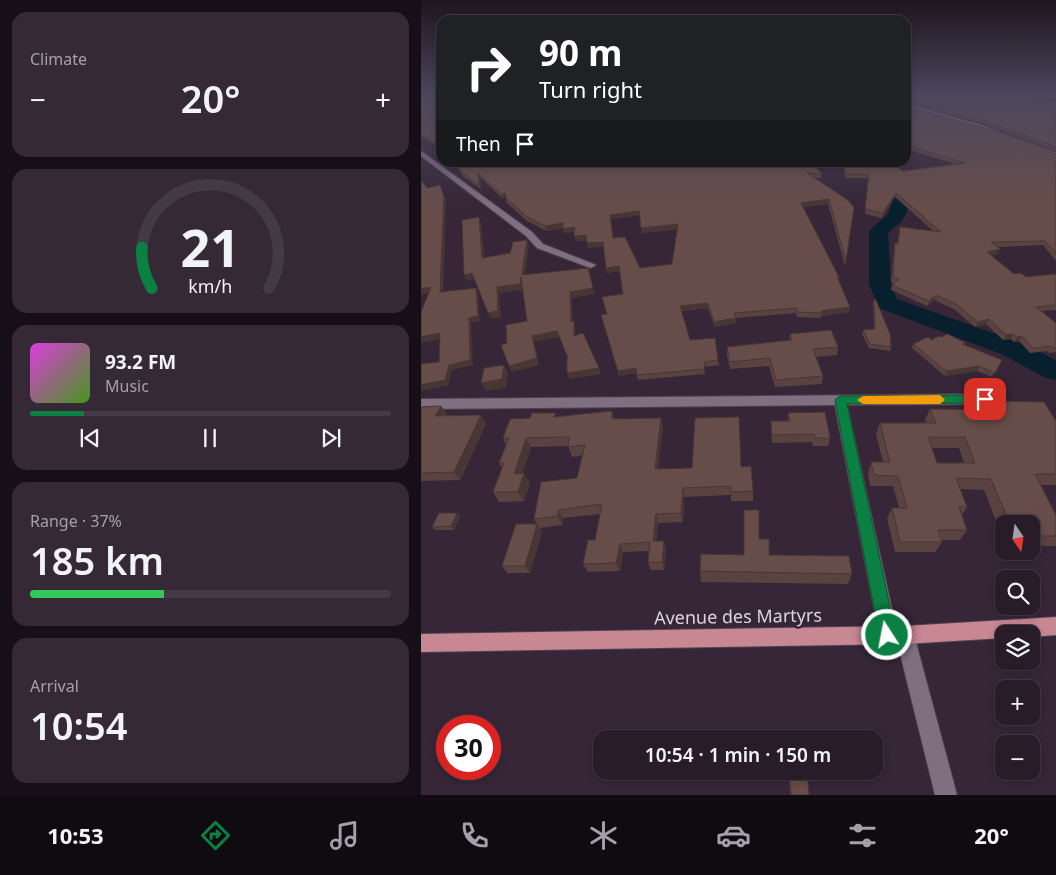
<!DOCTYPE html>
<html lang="en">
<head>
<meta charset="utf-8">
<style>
	body { margin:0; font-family:"Noto Sans",sans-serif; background:#342935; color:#f1f3f6; height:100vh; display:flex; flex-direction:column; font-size:19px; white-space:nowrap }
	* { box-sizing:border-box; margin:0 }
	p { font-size:16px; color:#a5a1a8 }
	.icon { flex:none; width:28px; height:28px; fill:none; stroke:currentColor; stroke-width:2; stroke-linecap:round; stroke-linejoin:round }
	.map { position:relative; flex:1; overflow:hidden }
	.drawer { display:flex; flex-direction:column; gap:12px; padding:12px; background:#160f17; width:421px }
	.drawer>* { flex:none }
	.top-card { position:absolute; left:15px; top:15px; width:475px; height:152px; border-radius:15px; box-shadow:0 2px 8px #0003,0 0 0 1px #443a46; background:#202124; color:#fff; overflow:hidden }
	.needle { width:32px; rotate:167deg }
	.tools { position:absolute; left:574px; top:515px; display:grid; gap:10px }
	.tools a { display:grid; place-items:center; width:45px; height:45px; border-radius:10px; background:#281c29; box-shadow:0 2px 8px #0003,0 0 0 1px #443a46; font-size:25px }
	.speed { position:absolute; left:15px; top:715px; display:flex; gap:10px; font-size:25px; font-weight:700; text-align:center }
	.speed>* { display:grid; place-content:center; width:65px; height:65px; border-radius:50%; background:#281c29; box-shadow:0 2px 8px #0003,0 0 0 1px #443a46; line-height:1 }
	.speed .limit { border:8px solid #d22; background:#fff; color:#111 }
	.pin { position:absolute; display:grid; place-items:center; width:42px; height:42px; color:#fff; margin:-21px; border-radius:10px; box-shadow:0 2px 8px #0006 }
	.me { position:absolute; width:55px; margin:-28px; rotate:349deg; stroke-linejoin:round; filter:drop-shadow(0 0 4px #0008) }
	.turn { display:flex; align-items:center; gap:18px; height:105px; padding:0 20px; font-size:22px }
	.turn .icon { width:65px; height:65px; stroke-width:2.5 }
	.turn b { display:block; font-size:35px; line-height:42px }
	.then { display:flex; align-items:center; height:48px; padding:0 20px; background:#0003; gap:10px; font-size:19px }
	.big { font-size:38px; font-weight:600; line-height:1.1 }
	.drawer .tile { flex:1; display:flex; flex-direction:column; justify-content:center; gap:8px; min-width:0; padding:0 18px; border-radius:15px; background:#342935 }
	.drawer .dial { align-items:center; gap:0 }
	.dial svg { height:130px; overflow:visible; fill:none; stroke:#443a46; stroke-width:7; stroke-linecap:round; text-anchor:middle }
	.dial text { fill:#f1f3f6; stroke:none }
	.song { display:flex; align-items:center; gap:15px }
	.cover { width:60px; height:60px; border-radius:8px; background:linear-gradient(135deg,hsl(300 70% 55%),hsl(100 70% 35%)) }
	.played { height:5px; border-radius:2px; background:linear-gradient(90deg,#0b8043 15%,#443a46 15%) }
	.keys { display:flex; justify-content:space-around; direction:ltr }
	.heat { display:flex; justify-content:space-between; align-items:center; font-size:28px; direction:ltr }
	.charge { height:8px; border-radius:4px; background:linear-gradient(90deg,#34c759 37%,#443a46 0) }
	.trip { position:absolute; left:172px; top:730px; width:290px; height:50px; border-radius:15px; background:#281c29; box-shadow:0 2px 8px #0003,0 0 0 1px #443a46; font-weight:600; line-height:50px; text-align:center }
	.menu { display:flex; height:80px; justify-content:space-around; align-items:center; background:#100b10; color:#a5a1a8 }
	.menu .icon { width:35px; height:35px }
	.menu .on { color:#0b8043 }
	.menu b { font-size:22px; color:#f1f3f6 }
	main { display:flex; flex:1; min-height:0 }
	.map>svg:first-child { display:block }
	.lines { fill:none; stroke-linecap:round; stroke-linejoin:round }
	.river { fill:#081f2e; fill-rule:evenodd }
	.minor-casing { stroke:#4f4250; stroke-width:2 }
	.major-casing { stroke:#4f4250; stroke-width:2 }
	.minor { fill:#806e81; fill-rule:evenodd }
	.major { fill:#c78793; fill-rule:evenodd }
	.wall { fill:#594240; fill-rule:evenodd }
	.shaded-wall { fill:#483634 }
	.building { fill:#674d4a; stroke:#483634; fill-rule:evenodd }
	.route { fill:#0b8043; stroke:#07532c }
	.slow { fill:#f59e0b }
	.labels { text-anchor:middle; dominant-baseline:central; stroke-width:5; stroke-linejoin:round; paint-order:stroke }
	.near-street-label { font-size:18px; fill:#ddd3de; stroke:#362637 }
</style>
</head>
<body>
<main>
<section class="drawer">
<div class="tile"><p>Climate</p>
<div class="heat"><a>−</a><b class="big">20°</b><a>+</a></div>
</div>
<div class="tile dial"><svg viewBox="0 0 100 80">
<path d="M14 69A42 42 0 1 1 86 69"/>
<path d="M14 69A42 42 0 0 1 8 44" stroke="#0b8043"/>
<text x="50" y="56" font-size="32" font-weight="700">21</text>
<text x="50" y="72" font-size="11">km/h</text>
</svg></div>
<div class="tile">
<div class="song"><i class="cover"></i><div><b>93.2 FM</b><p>Music</p></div></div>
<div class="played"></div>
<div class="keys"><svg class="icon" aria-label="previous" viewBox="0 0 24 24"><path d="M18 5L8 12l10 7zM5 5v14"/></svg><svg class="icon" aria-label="pause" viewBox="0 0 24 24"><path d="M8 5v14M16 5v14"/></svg><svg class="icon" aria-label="next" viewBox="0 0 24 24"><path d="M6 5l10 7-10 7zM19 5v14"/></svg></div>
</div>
<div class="tile"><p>Range · 37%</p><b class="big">185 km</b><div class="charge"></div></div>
<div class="tile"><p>Arrival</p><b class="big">10:54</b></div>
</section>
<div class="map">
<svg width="635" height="795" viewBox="0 0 635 795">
	<rect width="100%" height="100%" fill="#362637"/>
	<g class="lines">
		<path class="river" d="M455,162H470V167C484,178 493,198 484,216C481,223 472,228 467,233L470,284L476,299L598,342L635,360V380L625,378L580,354L458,308L448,284V231L467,214L470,205V189L467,180L454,168Z"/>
		<g class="minor-casing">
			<g id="minor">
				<polygon points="0,151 111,232 122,244 175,265 170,268 167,267 116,248 105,236 0,156"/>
				<polygon points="564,394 568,396 570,399 568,402 564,404 426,405 476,632 477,628 484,626 491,628 493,635 536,795 514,795 475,637 474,642 467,644 460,642 458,635 414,405 0,409 0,399"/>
			</g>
		</g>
		<g class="major-casing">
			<g id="major">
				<polygon points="485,104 563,126 635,153 635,157 578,134 485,108"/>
				<polygon points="635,617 635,635 610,637 610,634 582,634 582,638 484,644 0,652 0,634 484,626"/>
			</g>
		</g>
		<use href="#minor" class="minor"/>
		<use href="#major" class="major"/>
	</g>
	<g class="wall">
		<polygon points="20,95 20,149 4,138 0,139"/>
		<polygon points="485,95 635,103 635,151 564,124 485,103"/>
		<polygon points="602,95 635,95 635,100"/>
		<polygon points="485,105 485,106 635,154 635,261 622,245 576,247 579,249 577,254 570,255 593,274 605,277 635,274 635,310 620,311 635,323 635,352 628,353 626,351 609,353 598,341 593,342 590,339 582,340 565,324 554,327 533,309 513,300 506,306 470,290 471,285 474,283 470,282 473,248 474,243 476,244 479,227 512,231 474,197 461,218 444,214 447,178 425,178 421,166 419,162 470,162 482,171 534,164 485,149"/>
		<path d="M33,162H390L401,174L400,178H392L433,207L424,266L407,204L382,207L418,277V280L429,307L428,312L400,316V318L376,317L375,313L315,318V323L294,327L287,308L260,311L269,340L297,360L298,365L283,367L284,374L217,380L215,373L198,376L180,315L186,314L182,302L202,294L199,271L186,273L183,246L167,248L165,240L155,241L153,232L143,233L142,228L126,231L106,221L86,203L85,197L81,198L59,177L60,189L42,176ZM219,215L221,233L256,229L251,264L219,268L192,238L190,219Z"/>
		<polygon points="453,300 470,347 469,351 448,348 441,334 442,330 453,329 452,304"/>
		<polygon points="369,334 417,347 416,355 394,357 402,376 401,384 354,387 348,366 309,369 306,355 306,347 368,340"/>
		<polygon points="521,337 545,343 544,345 581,360 571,377 556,371 524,376 491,348 492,344"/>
		<path d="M577,401L635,421V485H620L635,515V546H610V524H582V539L563,490L539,489L546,507L541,515L546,530L539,540H520L521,542L514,552H474L466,518L471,508H478L472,486H449L447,473L450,462H462L455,434L459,423H505L504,420L509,409L572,410ZM511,448H538L543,463H516Z"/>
		<polygon points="20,406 26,414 25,416 60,415 65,424 39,480 0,481 0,407"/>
		<polygon points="191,411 194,419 240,418 242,427 237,469 320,467 332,491 332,501 310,501 310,495 263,497 262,522 237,523 235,541 245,549 243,570 230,570 227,562 229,551 202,552 199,571 167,572 162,564 174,540 179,514 142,518 141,525 118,528 121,532 109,573 86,573 81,566 116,524 113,519 156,478 162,455 151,457 147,446 110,447 101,474 109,483 103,501 78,502 72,492 81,468 78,463 85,445 82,438 136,417"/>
		<polygon points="367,413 409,438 407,446 392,446 391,442 351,443 350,429 350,421 367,421"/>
		<polygon points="36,513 39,516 33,530 15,530 11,527"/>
		<polygon points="338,539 348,555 431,574 427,584 280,582 279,571 322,555"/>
		<polygon points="368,771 386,771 388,795 369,795"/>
	</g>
	<g class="shaded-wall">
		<polygon points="0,135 2,135 4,138 0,139"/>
		<polygon points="57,173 59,177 60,189 58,185"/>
		<polygon points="19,185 25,200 22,297 19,292"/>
		<polygon points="84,193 86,197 81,198 80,194"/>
		<polygon points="475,193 474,197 461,218 462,213"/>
		<polygon points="408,199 407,204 379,207 380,203"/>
		<polygon points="218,211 219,215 190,219 193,243 189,215"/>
		<polygon points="58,217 60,223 64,264 61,258"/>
		<polygon points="142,223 144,228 126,231 124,226"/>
		<polygon points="257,224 257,229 221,233 220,228"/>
		<polygon points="154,227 155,232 143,233 142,229"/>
		<polygon points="165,235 167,240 155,241 153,236"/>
		<polygon points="106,240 108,246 103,281 101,275"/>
		<polygon points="182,242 183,246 167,248 166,243"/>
		<polygon points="579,249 577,254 564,257 566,252"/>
		<polygon points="198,266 199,271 186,273 185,268"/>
		<polygon points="51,273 53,279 46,281 43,275"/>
		<polygon points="100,277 103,283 101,290 78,293 80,317 70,319 67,313 76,287"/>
		<polygon points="10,287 12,292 0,295 0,289"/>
		<polygon points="55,288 57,293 59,321 50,323 52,365 31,370 27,385 0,391 0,385 28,365 48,318"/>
		<polygon points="172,288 174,294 151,298 152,328 150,322 149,292"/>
		<polygon points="515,295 513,300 506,306 508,301"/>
		<polygon points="287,303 287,308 259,311 259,306"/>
		<polygon points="429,307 428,312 400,316 401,313 400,311"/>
		<polygon points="315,318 315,323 294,327 293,322"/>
		<polygon points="568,319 565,324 554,327 557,322"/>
		<polygon points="153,321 154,327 155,342 153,336"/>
		<polygon points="136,331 138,337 113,342 118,365 91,372 88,366 111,336"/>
		<polygon points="19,333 22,338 0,343 0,337"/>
		<polygon points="592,334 590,339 582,340 585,335"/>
		<polygon points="601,336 598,341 593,342 596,337"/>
		<polygon points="83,365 87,373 85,388 65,391 60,383"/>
		<polygon points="558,366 556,371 524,376 525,371"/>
		<polygon points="178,368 180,374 149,379 146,373"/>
		<polygon points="215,368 216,373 198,376 197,371"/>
		<polygon points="20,406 26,414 20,424 14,416"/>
		<polygon points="191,411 194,420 191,419"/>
		<polygon points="60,415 65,424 39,480 33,472"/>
		<polygon points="240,418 242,427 236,478 234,469"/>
		<polygon points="105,438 110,447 98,483 93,474"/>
		<polygon points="103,473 109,483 103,501 97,492"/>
		<polygon points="262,488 263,497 262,522 260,513"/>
		<polygon points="137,510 142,518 141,525 137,516"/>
		<polygon points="36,513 39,516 33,530 30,526"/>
		<polygon points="235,514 237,523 234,549 232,541"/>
		<polygon points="116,524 121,532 109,573 104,566"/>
		<polygon points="243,541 245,549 243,570 241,562"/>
		<polygon points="199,544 202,552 199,571 195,563"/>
	</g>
	<g class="building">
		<polygon points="0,95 20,95 20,145 19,146 2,135 0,135"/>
		<polygon points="485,95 592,95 635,103 635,147 565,121 486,99 485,100"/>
		<polygon points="623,95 635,95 635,97"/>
		<polygon points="485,105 485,106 579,132 635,154 635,253 624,241 570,242 579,249 566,252 593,274 600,273 605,277 635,274 635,305 615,307 635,323 635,348 631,348 630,346 612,348 601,336 596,337 592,334 585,335 568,319 557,322 535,304 515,295 508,301 471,285 478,279 472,277 474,243 477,244 479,227 520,232 475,193 462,213 444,209 448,174 425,174 422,162 470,162 482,171 544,163 485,145"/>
		<path d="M34,162H390L401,174L386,173L427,200L433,207L425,261L408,199L380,203L418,277H416L429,307L400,311L401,313L376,312V308L313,313L315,318L293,322L287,303L259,306L269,340L294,338L297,360L283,362L284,369L216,375L215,368L197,371L180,315L186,314L181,297L202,294L198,266L185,268L182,242L166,243L165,235L153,236L154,227L142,229V223L124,226L105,216L85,198L84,193L80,194L57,173L58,185L41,172ZM218,211L220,228L257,224L251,264L219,268L204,237L192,238L189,215Z"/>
		<polygon points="0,180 6,188 19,185 23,196 19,292 55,288 57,316 48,318 49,360 28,365 24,380 0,385 0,364 18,362 19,333 0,337 0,312 10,287 0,289"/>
		<polygon points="58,217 61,258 89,253 92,242 106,240 101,275 167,268 172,288 149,292 150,322 153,321 153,336 162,333 178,368 146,373 146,358 147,358 136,331 111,336 116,358 88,366 80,345 86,343 85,325 106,321 100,277 99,284 76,287 77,311 67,313 51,273 43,275 41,220"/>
		<polygon points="453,300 455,300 469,334 470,347 449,344 442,330 454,329"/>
		<polygon points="410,330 417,347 392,349 402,376 355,380 349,358 309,362 306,347 371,340 369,334"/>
		<polygon points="526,334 545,343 541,344 581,360 574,373 558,366 525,371 492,344 507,337 511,340 518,336 521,337"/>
		<polygon points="83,365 81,379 60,383 63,368"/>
		<path d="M577,401L623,402L635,421V474H614L635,515V536H610V524H589L570,479L535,478L546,507H538L546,530H517L521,542H479L471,508H486L477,476L453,475L450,462H469L459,423H515L509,409L581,410ZM507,437H544L554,463H516Z"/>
		<polygon points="20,406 14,416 60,415 33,472 0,473 0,407"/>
		<polygon points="191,411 191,419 240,418 234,469 271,468 274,418 318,417 320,467 330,466 332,491 310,492 310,486 262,488 260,513 235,514 232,541 243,541 241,562 227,562 229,542 199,544 195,563 162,564 167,540 174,540 181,504 137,510 137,516 113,519 120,482 156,478 164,445 147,447 148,437 105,438 93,474 103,473 97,492 72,492 83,463 78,463 88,438 82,438 89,419 109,418 111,413 135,413 133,417"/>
		<polygon points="404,412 409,438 394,438 393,434 351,435 350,421 369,421 367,413"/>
		<polygon points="323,510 338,510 338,539 348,539 348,555 428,556 431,574 279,571 280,554 323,555"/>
		<polygon points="18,513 36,513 30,526 11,527"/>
		<polygon points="95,524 116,524 104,566 81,566"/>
		<polygon points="368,771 386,771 388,795 370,795"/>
	</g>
	<linearGradient id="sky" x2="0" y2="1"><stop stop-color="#1e151e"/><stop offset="0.46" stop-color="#4c475e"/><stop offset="1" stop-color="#4c475e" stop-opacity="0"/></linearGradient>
	<rect width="635" height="206" fill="url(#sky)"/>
	<polygon class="route" points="564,395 569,399 564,403 426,404 475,635 472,641 466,643 461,641 458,635 414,400 419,396"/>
	<polygon class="slow" points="519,395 524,400 519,404 442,404 436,400 442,396"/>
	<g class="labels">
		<g class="near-street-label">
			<text transform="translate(317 616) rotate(-1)">Avenue des Martyrs</text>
		</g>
	</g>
</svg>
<div class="tools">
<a><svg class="needle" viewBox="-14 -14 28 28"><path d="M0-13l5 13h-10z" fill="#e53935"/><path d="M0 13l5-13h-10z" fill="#a5a1a8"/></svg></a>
<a><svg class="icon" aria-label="search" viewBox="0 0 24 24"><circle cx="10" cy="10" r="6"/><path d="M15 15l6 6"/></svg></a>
<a><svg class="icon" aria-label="layers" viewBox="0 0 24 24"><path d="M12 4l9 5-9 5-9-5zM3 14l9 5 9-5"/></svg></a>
<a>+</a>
<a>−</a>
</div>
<div class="speed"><div class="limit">30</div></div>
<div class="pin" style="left:564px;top:399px;background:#d93025"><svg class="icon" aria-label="arrive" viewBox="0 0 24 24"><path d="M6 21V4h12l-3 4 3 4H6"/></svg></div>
<svg class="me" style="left:466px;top:635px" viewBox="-20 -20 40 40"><circle r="17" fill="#0b8043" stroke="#fff" stroke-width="3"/><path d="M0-11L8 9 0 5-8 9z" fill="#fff"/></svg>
<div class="trip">10:54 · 1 min · 150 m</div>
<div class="top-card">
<div class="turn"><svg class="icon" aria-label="right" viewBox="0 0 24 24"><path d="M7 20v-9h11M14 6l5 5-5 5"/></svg><div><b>90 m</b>Turn right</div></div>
<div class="then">Then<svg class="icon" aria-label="arrive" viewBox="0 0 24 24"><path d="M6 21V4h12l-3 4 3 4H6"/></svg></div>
</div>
</div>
</main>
<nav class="menu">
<b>10:53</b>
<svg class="icon on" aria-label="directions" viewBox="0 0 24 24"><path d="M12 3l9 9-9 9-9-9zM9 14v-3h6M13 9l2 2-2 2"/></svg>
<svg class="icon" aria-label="music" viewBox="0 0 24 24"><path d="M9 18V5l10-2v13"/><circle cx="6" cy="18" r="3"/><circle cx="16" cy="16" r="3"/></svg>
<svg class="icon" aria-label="phone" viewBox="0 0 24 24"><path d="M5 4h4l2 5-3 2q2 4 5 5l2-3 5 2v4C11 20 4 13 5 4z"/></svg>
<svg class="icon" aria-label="climate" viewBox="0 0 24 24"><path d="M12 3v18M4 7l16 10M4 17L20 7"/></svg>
<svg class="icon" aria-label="car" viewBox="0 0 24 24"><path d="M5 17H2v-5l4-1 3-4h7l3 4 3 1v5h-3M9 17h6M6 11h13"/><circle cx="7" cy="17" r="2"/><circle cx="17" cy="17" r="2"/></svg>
<svg class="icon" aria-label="filters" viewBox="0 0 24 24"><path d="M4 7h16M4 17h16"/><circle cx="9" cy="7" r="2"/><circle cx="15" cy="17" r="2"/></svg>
<b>20°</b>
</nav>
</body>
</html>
